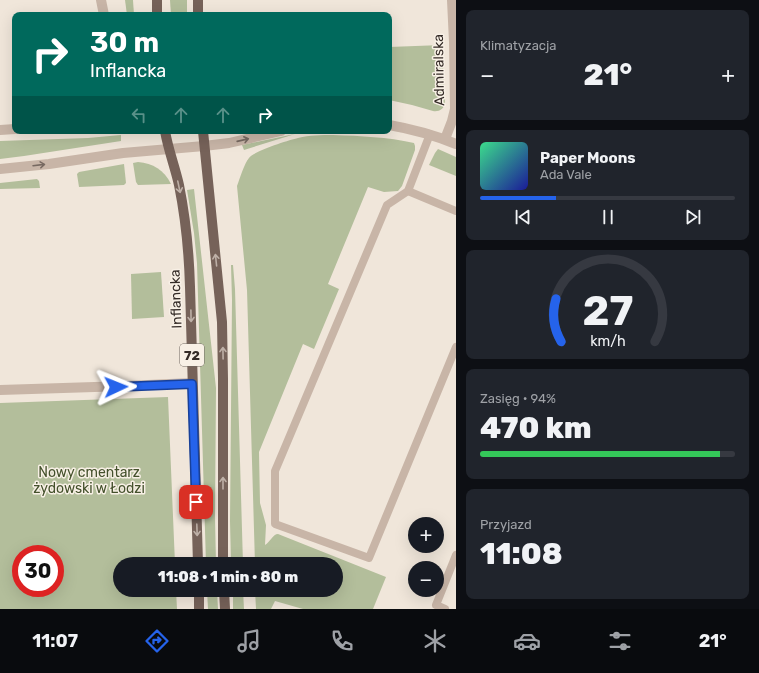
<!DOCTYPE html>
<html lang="pl">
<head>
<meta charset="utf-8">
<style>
	body { margin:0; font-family:Rubik,sans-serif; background:#20242c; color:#f1f3f6; height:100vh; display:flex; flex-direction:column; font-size:15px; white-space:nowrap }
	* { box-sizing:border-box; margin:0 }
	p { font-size:13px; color:#9ea1a6 }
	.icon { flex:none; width:22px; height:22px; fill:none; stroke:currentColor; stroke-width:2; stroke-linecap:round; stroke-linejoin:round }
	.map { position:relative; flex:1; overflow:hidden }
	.panel { display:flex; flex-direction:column; gap:10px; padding:10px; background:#0d0f14; width:303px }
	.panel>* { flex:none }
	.guide { position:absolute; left:12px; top:12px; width:380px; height:122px; border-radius:8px; box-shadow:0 4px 16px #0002; background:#00695c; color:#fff; overflow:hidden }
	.tools { position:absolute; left:408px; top:517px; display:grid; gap:8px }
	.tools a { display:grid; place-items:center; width:36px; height:36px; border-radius:50%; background:#171b24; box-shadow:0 4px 16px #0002; font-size:20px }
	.speed { position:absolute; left:12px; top:545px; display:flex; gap:8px; font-size:20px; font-weight:700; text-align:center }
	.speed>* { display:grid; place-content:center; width:52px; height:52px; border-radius:50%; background:#171b24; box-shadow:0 4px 16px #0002; line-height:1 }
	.speed .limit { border:6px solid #d22; background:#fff; color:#111 }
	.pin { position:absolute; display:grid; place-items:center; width:34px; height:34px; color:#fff; margin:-17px; border-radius:8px; box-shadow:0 2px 6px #0006 }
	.me { position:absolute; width:44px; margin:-22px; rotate:88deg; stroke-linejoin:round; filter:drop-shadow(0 0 3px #0008) }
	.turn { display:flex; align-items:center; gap:14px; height:84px; padding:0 12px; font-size:18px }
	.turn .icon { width:52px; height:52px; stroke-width:2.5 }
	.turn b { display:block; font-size:28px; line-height:34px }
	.lanes { display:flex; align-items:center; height:38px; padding:0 12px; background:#0003; justify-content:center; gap:20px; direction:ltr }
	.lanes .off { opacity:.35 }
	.big { font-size:30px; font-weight:800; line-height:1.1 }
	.panel .card { flex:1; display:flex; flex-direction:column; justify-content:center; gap:6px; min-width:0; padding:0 14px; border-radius:8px; background:#20242c }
	.panel .dial { align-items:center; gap:0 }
	.dial svg { height:104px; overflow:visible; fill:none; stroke:#363941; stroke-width:7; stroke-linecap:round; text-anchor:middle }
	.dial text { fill:#f1f3f6; stroke:none }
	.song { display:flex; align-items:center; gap:12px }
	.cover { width:48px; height:48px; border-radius:6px; background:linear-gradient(135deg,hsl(150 70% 55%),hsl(240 70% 35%)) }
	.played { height:4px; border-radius:2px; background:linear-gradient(90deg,#2563eb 30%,#363941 30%) }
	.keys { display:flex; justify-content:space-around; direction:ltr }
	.heat { display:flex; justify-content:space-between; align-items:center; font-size:22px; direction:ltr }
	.charge { height:6px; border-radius:3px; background:linear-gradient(90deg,#34c759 94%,#363941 0) }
	.trip { position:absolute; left:113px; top:557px; width:230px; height:40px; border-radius:20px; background:#171b24; box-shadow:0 4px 16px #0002; font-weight:800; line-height:40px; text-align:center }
	.dock { display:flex; height:64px; justify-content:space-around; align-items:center; background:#090b0e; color:#9ea1a6 }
	.dock .icon { width:28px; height:28px }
	.dock .current { color:#2563eb }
	.dock b { font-size:18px; color:#f1f3f6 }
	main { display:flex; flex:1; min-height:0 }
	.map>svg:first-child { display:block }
	.green { fill:#b3be9b; fill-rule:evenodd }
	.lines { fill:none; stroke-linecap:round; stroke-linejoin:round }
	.service { stroke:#c8b5a7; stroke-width:8 }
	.minor { stroke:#c8b5a7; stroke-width:10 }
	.tertiary { stroke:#c8b5a7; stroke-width:10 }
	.primary { stroke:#766259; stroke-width:10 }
	.oneway { stroke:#776961 }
	.oneway2 { stroke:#beb0a7 }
	.route-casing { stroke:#184099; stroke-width:10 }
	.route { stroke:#2563eb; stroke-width:7 }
	.labels { text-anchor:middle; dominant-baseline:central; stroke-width:3; stroke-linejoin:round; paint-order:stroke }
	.shield { fill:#f8f0e6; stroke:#6f6660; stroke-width:1 }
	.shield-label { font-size:13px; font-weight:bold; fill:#342b27 }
	.street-label { font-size:14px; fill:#342b27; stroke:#f8f0e6 }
	.park-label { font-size:14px; fill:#44512c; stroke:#f8f0e6 }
</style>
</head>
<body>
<main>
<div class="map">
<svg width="456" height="609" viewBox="0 0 456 609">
	<rect width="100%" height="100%" fill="#f0e6da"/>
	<g class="green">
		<polygon points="125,0 133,0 134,15 127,15"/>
		<polygon points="170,0 187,0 187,15 171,15"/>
		<path d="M442,45L445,103C444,109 439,112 433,111L412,105L389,100V47Z"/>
		<polygon points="295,134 244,150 242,145"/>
		<polygon points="121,135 121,141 24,156 0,159 0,141 88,138"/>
		<path d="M333,135C361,136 387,137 414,143L415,146V150L402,186L398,191L384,192L368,187L328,284L339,289L314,349L303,344L259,452L260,503L266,525L265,545C270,542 273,534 278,534L386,577L373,609H303L275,601L271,609H256L255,590H336V564H255L247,290L237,186C240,178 244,164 249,158C254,151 289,140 298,138C310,135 321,135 333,135Z"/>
		<polygon points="438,149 456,157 456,176 429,165 435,153"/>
		<path d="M138,162C153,163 164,170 171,184L138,185L136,182L133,163Z"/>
		<polygon points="124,164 126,183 124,185 79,187 77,174 79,172"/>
		<polygon points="37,179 39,181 40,188 0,189 0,183"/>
		<polygon points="194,189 216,388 215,517 216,564 206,564 197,263 194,233 187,190"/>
		<polygon points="231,265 233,265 235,289 243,564 231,564 230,521 232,300"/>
		<polygon points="161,272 164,317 132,319 131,274"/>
		<path d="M168,397L175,564H120V590H176L177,609H0V403ZM21,554H55V588H21Z"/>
		<polygon points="207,590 217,590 218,609 208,609"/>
		<polygon points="233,590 243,590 244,609 233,609"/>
	</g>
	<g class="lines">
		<g class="service">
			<polyline points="430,134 408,191 387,205 275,471 275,524 369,558 456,347"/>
			<polyline points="408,191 456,211"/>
			<polyline points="445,609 436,605 456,555"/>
		</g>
		<g class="minor">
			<polyline points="101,0 104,15"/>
			<path d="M389,125C412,129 434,135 456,144"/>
			<polyline points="445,139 452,121 455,109 454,42 452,0"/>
			<polyline points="204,146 229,143 281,131"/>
			<polyline points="0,390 126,386 192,383"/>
		</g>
		<g class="tertiary">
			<polyline points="0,130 15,129"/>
			<polyline points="0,169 49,164 123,153 204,146"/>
		</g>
		<g class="primary">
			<polyline points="157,0 157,15"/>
			<polyline points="198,0 198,15"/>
			<path d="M165,131C168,149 175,167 179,185C186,220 189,252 190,287L198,564"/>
			<polyline points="203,131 222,322 223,379 223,564"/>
			<polyline points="199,590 199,609"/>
			<polyline points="224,590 225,609"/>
		</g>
	</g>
	<defs><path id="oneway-shaft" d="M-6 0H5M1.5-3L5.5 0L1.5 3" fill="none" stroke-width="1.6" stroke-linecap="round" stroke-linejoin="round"/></defs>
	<g class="oneway">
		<use href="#oneway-shaft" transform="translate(243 140) rotate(-13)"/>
		<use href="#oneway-shaft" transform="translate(39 165) rotate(-7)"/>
	</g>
	<g class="oneway2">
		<use href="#oneway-shaft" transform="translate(179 187) rotate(78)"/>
		<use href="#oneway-shaft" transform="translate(216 260) rotate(-96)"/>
		<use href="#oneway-shaft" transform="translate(191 316) rotate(89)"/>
		<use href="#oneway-shaft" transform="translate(223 353) rotate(-91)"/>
		<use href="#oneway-shaft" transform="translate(223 483) rotate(-90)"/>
		<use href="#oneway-shaft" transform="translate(197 530) rotate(88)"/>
	</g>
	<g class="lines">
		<g class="route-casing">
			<polyline id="route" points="116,387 192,384 196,502"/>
		</g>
		<use href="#route" class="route"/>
	</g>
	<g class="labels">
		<rect class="shield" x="180" y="344" width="24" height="22" rx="3"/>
		<g class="shield-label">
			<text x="192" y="355">72</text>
		</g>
		<g class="street-label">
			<text transform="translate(439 70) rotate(-91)">Admiralska</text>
			<text transform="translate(176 299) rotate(-92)">Inflancka</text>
		</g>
		<g class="park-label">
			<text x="89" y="472">Nowy cmentarz<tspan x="89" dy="16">żydowski w Łodzi</tspan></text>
		</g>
	</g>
</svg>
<div class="tools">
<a>+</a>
<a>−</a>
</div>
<div class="speed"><div class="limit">30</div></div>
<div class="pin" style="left:196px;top:502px;background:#d93025"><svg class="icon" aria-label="arrive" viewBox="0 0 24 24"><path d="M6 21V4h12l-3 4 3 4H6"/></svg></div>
<svg class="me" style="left:116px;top:387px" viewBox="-20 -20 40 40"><path d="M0-17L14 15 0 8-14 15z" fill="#2563eb" stroke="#fff" stroke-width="4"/></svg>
<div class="trip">11:08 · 1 min · 80 m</div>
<div class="guide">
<div class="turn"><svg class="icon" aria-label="right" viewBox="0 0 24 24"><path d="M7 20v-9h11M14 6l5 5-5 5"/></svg><div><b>30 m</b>Inflancka</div></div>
<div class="lanes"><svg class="icon off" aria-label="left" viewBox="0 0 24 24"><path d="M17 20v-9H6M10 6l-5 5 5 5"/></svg><svg class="icon off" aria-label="ahead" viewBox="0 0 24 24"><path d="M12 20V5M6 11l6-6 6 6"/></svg><svg class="icon off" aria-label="ahead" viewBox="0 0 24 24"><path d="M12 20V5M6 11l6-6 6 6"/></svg><svg class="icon" aria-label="right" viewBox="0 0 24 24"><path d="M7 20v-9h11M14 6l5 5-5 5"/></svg></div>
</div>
</div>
<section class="panel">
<div class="card"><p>Klimatyzacja</p>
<div class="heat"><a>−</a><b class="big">21°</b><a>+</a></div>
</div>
<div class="card">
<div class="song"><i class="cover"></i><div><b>Paper Moons</b><p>Ada Vale</p></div></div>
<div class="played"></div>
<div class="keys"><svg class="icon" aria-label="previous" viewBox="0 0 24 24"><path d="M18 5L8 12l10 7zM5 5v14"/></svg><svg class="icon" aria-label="pause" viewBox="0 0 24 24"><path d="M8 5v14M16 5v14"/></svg><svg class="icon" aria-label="next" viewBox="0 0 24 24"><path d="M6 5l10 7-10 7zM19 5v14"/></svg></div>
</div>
<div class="card dial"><svg viewBox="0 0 100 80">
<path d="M14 69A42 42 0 1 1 86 69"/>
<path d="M14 69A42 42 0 0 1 10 36" stroke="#2563eb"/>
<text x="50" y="56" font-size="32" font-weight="700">27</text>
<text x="50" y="72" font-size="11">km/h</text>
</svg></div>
<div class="card"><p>Zasięg · 94%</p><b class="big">470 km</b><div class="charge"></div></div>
<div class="card"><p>Przyjazd</p><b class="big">11:08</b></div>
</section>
</main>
<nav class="dock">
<b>11:07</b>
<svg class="icon current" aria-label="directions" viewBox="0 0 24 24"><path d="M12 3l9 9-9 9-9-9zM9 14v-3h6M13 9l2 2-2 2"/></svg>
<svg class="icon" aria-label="music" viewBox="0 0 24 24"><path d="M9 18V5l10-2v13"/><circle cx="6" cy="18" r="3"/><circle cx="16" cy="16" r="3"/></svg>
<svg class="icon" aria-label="phone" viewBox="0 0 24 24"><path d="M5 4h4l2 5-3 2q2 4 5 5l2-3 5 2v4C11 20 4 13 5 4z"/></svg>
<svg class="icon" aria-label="climate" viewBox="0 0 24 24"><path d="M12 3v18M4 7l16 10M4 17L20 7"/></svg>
<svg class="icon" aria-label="car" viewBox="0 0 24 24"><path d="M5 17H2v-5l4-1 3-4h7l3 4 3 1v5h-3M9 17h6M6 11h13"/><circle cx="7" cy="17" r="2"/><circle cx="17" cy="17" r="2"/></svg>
<svg class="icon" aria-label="filters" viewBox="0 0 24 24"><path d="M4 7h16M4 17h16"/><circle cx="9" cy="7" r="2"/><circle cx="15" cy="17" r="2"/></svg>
<b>21°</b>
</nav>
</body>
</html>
